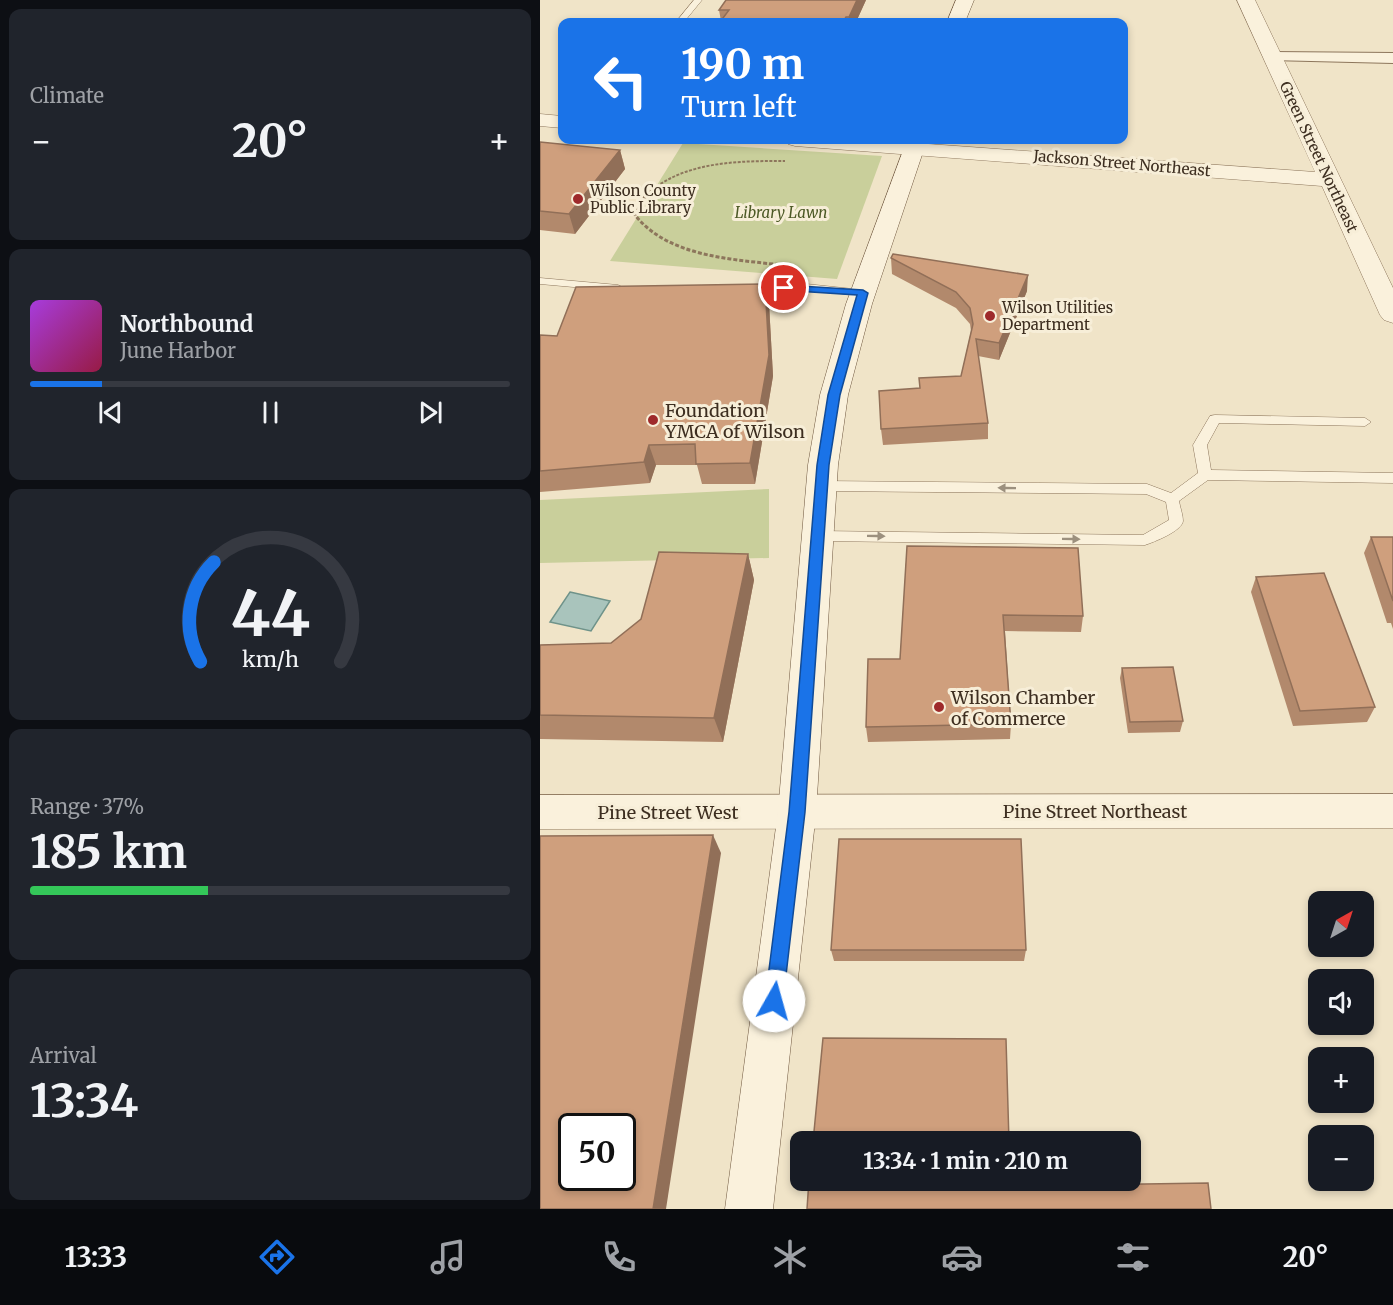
<!DOCTYPE html>
<html lang="en">
<head>
<meta charset="utf-8">
<style>
	body { margin:0; font-family:Merriweather,serif; background:#20242c; color:#f1f3f6; height:100vh; display:flex; flex-direction:column; font-size:22px; white-space:nowrap }
	* { box-sizing:border-box; margin:0 }
	p { font-size:20px; color:#9ea1a6 }
	.icon { flex:none; width:33px; height:33px; fill:none; stroke:currentColor; stroke-width:2; stroke-linecap:round; stroke-linejoin:round }
	.map { position:relative; flex:1; overflow:hidden }
	.side { display:flex; flex-direction:column; gap:9px; padding:9px; background:#0d0f14; width:540px }
	.side>* { flex:none }
	.hud { position:absolute; left:18px; top:18px; width:570px; height:126px; border-radius:12px; box-shadow:0 3px 9px #0003; background:#1a73e8; color:#fff; overflow:hidden }
	.needle { width:39px; rotate:39deg }
	.tools { position:absolute; left:768px; top:891px; display:grid; gap:12px }
	.tools a { display:grid; place-items:center; width:66px; height:66px; border-radius:12px; background:#171b24; box-shadow:0 3px 9px #0003; font-size:30px }
	.speed { position:absolute; left:18px; top:1113px; display:flex; gap:12px; font-size:30px; font-weight:700; text-align:center }
	.speed>* { display:grid; place-content:center; width:78px; height:78px; border-radius:50%; background:#171b24; box-shadow:0 3px 9px #0003; line-height:1 }
	.speed .limit { border:3px solid #111; border-radius:9px; background:#fff; color:#111 }
	.pin { position:absolute; display:grid; place-items:center; width:51px; height:51px; color:#fff; margin:-26px; border:3px solid #fff; border-radius:50%; box-shadow:0 2px 6px #0007 }
	.me { position:absolute; width:66px; margin:-33px; rotate:7deg; stroke-linejoin:round; filter:drop-shadow(0 0 4px #0008) }
	.turn { display:flex; align-items:center; gap:21px; height:126px; padding:0 24px; font-size:27px }
	.turn .icon { width:78px; height:78px; stroke-width:2.5 }
	.turn b { display:block; font-size:42px; line-height:51px }
	.big { font-size:45px; font-weight:700; line-height:1.1 }
	.side .tile { flex:1; display:flex; flex-direction:column; justify-content:center; gap:9px; min-width:0; padding:0 21px; border-radius:12px; background:#20242c }
	.side .dial { align-items:center; gap:0 }
	.dial svg { height:156px; overflow:visible; fill:none; stroke:#363941; stroke-width:7; stroke-linecap:round; text-anchor:middle }
	.dial text { fill:#f1f3f6; stroke:none }
	.song { display:flex; align-items:center; gap:18px }
	.cover { width:72px; height:72px; border-radius:9px; background:linear-gradient(135deg,hsl(280 70% 55%),hsl(340 70% 35%)) }
	.played { height:6px; border-radius:3px; background:linear-gradient(90deg,#1a73e8 15%,#363941 15%) }
	.keys { display:flex; justify-content:space-around; direction:ltr }
	.heat { display:flex; justify-content:space-between; align-items:center; font-size:33px; direction:ltr }
	.charge { height:9px; border-radius:4px; background:linear-gradient(90deg,#34c759 37%,#363941 0) }
	.trip { position:absolute; left:250px; top:1131px; width:351px; height:60px; border-radius:12px; background:#171b24; box-shadow:0 3px 9px #0003; font-weight:700; line-height:60px; text-align:center }
	.tab-bar { display:flex; height:96px; justify-content:space-around; align-items:center; background:#090b0e; color:#9ea1a6 }
	.tab-bar .icon { width:42px; height:42px }
	.tab-bar .current { color:#1a73e8 }
	.tab-bar b { font-size:27px; color:#f1f3f6 }
	main { display:flex; flex:1; min-height:0 }
	.map>svg:first-child { display:block }
	.green { fill:#c9cf9b }
	.water { fill:#a9c4bc; stroke:#6f938a; stroke-width:1.5 }
	.lines { fill:none; stroke-linecap:round; stroke-linejoin:round }
	.service-casing { stroke:#8d765c; stroke-width:1 }
	.minor-casing { stroke:#8d765c; stroke-width:2 }
	.tertiary-casing { stroke:#8d765c; stroke-width:1 }
	.secondary-casing { stroke:#6f573f; stroke-width:1 }
	.path-far1 { stroke:#8d765c; stroke-width:2; stroke-dasharray:3 1.5; stroke-linecap:butt }
	.path { stroke:#8d765c; stroke-width:3; stroke-dasharray:4 2; stroke-linecap:butt }
	.service { fill:#faf1dc; fill-rule:evenodd }
	.minor { fill:#faf1dc; fill-rule:evenodd }
	.tertiary { fill:#faf1dc; fill-rule:evenodd }
	.secondary { fill:#faf1dc; fill-rule:evenodd }
	.wall { fill:#b2896c }
	.shaded-wall { fill:#916f58 }
	.building { fill:#cf9f7d; stroke:#916f58; stroke-width:1.5; fill-rule:evenodd }
	.oneway { fill:#9c907e }
	.route { fill:#1a73e8; stroke:#114b97; stroke-width:1.5 }
	.poi-dot { fill:#9e2a2b; stroke:#f7eed8; stroke-width:2 }
	.labels { text-anchor:middle; dominant-baseline:central; stroke-width:6; stroke-linejoin:round; paint-order:stroke }
	.far-street-label { font-size:15px; fill:#3d2e20; stroke:#f7eed8 }
	.far-poi-label { font-size:15px; fill:#3d2e20; stroke:#f7eed8; text-anchor:start }
	.far-park-label { font-size:15px; font-style:italic; fill:#4d5a26; stroke:#f7eed8 }
	.poi-label { font-size:18px; fill:#3d2e20; stroke:#f7eed8; text-anchor:start }
	.street-label { font-size:18px; fill:#3d2e20; stroke:#f7eed8 }
</style>
</head>
<body>
<main>
<section class="side">
<div class="tile"><p>Climate</p>
<div class="heat"><a>−</a><b class="big">20°</b><a>+</a></div>
</div>
<div class="tile">
<div class="song"><i class="cover"></i><div><b>Northbound</b><p>June Harbor</p></div></div>
<div class="played"></div>
<div class="keys"><svg class="icon" aria-label="previous" viewBox="0 0 24 24"><path d="M18 5L8 12l10 7zM5 5v14"/></svg><svg class="icon" aria-label="pause" viewBox="0 0 24 24"><path d="M8 5v14M16 5v14"/></svg><svg class="icon" aria-label="next" viewBox="0 0 24 24"><path d="M6 5l10 7-10 7zM19 5v14"/></svg></div>
</div>
<div class="tile dial"><svg viewBox="0 0 100 80">
<path d="M14 69A42 42 0 1 1 86 69"/>
<path d="M14 69A42 42 0 0 1 21 18" stroke="#1a73e8"/>
<text x="50" y="56" font-size="32" font-weight="700">44</text>
<text x="50" y="72" font-size="11">km/h</text>
</svg></div>
<div class="tile"><p>Range · 37%</p><b class="big">185 km</b><div class="charge"></div></div>
<div class="tile"><p>Arrival</p><b class="big">13:34</b></div>
</section>
<div class="map">
<svg width="853" height="1209" viewBox="0 0 853 1209">
	<rect width="100%" height="100%" fill="#f0e4c8"/>
	<g class="green">
		<polygon points="143,143 342,156 297,279 70,261"/>
		<polygon points="229,489 229,558 0,563 0,500"/>
	</g>
	<polygon class="water" points="30,592 70,601 51,631 10,622"/>
	<g class="lines">
		<g class="service-casing">
			<g id="service">
				<polygon points="154,0 162,0 144,22 136,22"/>
				<polygon points="0,278 78,285 84,288 78,291 0,284"/>
				<polygon points="266,284 323,290 329,293 323,296 266,290 207,291 201,288 207,285"/>
				<path d="M675,415L825,418L831,422L825,426L679,423L667,445L671,470L853,473V483L668,480L639,501C640,507 643,515 643,521C642,531 614,542 605,545L278,541L271,536L278,531L603,535L629,520L626,502L606,494L281,491L274,486L281,481L607,484L631,493L658,473L653,445L670,416Z"/>
			</g>
		</g>
		<g class="minor-casing">
			<polygon id="minor" points="732,52 853,53 853,63 726,60 724,57 726,54"/>
		</g>
		<g class="tertiary-casing">
			<g id="tertiary">
				<polygon points="697,0 715,0 853,288 853,323 844,320 840,315 782,186 255,146 248,144 245,140 333,140 775,172"/>
				<polygon points="0,114 22,116 22,128 0,126"/>
				<polygon points="853,794 853,828 0,829 0,795"/>
			</g>
		</g>
		<g class="secondary-casing">
			<g id="secondary">
				<polygon points="416,0 434,0 425,22 407,22"/>
				<polygon points="367,140 387,140 332,304 308,395 298,465 276,812 233,1209 185,1209 238,812 268,465 280,395 306,304"/>
			</g>
		</g>
		<path class="path-far1" d="M103,198C140,161 196,161 245,161"/>
		<path class="path" d="M105,196L95,215C130,259 197,259 249,266"/>
		<use href="#service" class="service"/>
		<use href="#minor" class="minor"/>
		<use href="#tertiary" class="tertiary"/>
		<use href="#secondary" class="secondary"/>
	</g>
	<g class="wall">
		<polygon points="326,0 316,22 180,22 181,21 179,10"/>
		<polygon points="0,142 80,150 85,169 35,234 0,230"/>
		<polygon points="351,258 487,291 459,360 438,356 448,423 448,439 343,445 341,429 380,389 379,378 421,376 431,331 430,324 416,308 352,274"/>
		<polygon points="225,284 229,304 233,376 215,484 162,484 157,465 116,465 110,483 0,492 0,335 17,336"/>
		<polygon points="831,537 853,537 853,629 851,623 847,623 824,553"/>
		<polygon points="367,546 543,616 541,632 465,631 471,724 470,739 328,742 326,727 360,659"/>
		<polygon points="208,554 214,580 183,742 0,739 0,645 71,643"/>
		<polygon points="716,577 835,707 827,722 753,726 711,592"/>
		<polygon points="582,668 643,721 640,732 588,733 580,678"/>
		<polygon points="291,950 486,950 484,961 294,961"/>
	</g>
	<g class="shaded-wall">
		<polygon points="317,0 326,0 316,22 309,22 309,17"/>
		<polygon points="80,150 85,169 35,234 29,214"/>
		<polygon points="488,275 487,291 459,360 459,343"/>
		<polygon points="225,284 229,304 233,376 215,484 210,463"/>
		<polygon points="109,445 116,465 110,483 104,462"/>
		<polygon points="208,554 214,580 183,742 174,718"/>
		<polygon points="173,835 181,853 126,1209 113,1209"/>
	</g>
	<g class="building">
		<polygon points="186,0 317,0 309,17 306,17 303,22 180,22 189,10 179,10"/>
		<polygon points="0,142 80,150 29,214 0,211"/>
		<polygon points="353,254 488,275 459,343 436,339 448,423 341,429 339,391 380,388 379,378 421,376 433,324 430,308 416,292 351,258"/>
		<polygon points="225,284 229,355 210,463 156,464 155,444 109,445 104,462 0,471 0,335 17,336 36,287"/>
		<polygon points="831,537 853,537 853,601"/>
		<polygon points="367,546 538,548 543,616 463,615 471,724 326,727 328,659 360,659"/>
		<polygon points="119,552 208,554 174,718 0,715 0,645 71,643 101,619"/>
		<polygon points="784,573 835,707 760,711 716,577"/>
		<polygon points="633,667 643,721 590,722 582,668"/>
		<path d="M173,835L113,1209H0V836ZM32,1126H82V1178H32Z"/>
		<polygon points="299,839 481,839 486,950 291,950"/>
		<polygon points="283,1038 466,1039 469,1142 273,1142"/>
		<polygon points="269,1180 470,1180 470,1186 668,1183 671,1209 267,1209"/>
	</g>
	<defs><path id="oneway-solid" d="M-6-.8H1V-3.2L6.5 0L1 3.2V.8H-6Z" transform="scale(1.5)"/></defs>
	<g class="oneway">
		<use href="#oneway-solid" transform="translate(467 488) rotate(-179)"/>
		<use href="#oneway-solid" transform="translate(336 536) rotate(1)"/>
		<use href="#oneway-solid" transform="translate(531 539) rotate(1)"/>
	</g>
	<polygon class="route" points="244,285 323,290 328,293 300,395 289,465 265,812 243,1001 240,1007 234,1010 228,1007 225,1001 249,812 277,465 288,395 317,295 241,290 241,286"/>
	<g class="poi-dot">
		<circle cx="38" cy="199" r="6"/>
		<circle cx="450" cy="316" r="6"/>
		<circle cx="113" cy="420" r="6"/>
		<circle cx="399" cy="707" r="6"/>
	</g>
	<g class="labels">
		<g class="far-street-label">
			<text transform="translate(779 157) rotate(65)">Green Street Northeast</text>
			<text transform="translate(582 163) rotate(5)">Jackson Street Northeast</text>
		</g>
		<g class="far-poi-label">
			<text x="50" y="190">Wilson County<tspan x="50" dy="17">Public Library</tspan></text>
			<text x="462" y="307">Wilson Utilities<tspan x="462" dy="17">Department</tspan></text>
		</g>
		<g class="far-park-label">
			<text x="241" y="212">Library Lawn</text>
		</g>
		<g class="poi-label">
			<text x="125" y="410">Foundation<tspan x="125" dy="21">YMCA of Wilson</tspan></text>
			<text x="411" y="697">Wilson Chamber<tspan x="411" dy="21">of Commerce</tspan></text>
		</g>
		<g class="street-label">
			<text x="555" y="811">Pine Street Northeast</text>
			<text x="128" y="812">Pine Street West</text>
		</g>
	</g>
</svg>
<div class="tools">
<a><svg class="needle" viewBox="-14 -14 28 28"><path d="M0-13l5 13h-10z" fill="#e53935"/><path d="M0 13l5-13h-10z" fill="#9ea1a6"/></svg></a>
<a><svg class="icon" aria-label="sound" viewBox="0 0 24 24"><path d="M4 9h4l5-4v14l-5-4H4zM17 9q2 3 0 6"/></svg></a>
<a>+</a>
<a>−</a>
</div>
<div class="speed"><div class="limit">50</div></div>
<div class="pin" style="left:244px;top:288px;background:#d93025"><svg class="icon" aria-label="arrive" viewBox="0 0 24 24"><path d="M6 21V4h12l-3 4 3 4H6"/></svg></div>
<svg class="me" style="left:234px;top:1001px" viewBox="-20 -20 40 40"><circle r="19" fill="#fff"/><path d="M0-13L10 11 0 6-10 11z" fill="#1a73e8"/></svg>
<div class="trip">13:34 · 1 min · 210 m</div>
<div class="hud">
<div class="turn"><svg class="icon" aria-label="left" viewBox="0 0 24 24"><path d="M17 20v-9H6M10 6l-5 5 5 5"/></svg><div><b>190 m</b>Turn left</div></div>
</div>
</div>
</main>
<nav class="tab-bar">
<b>13:33</b>
<svg class="icon current" aria-label="directions" viewBox="0 0 24 24"><path d="M12 3l9 9-9 9-9-9zM9 14v-3h6M13 9l2 2-2 2"/></svg>
<svg class="icon" aria-label="music" viewBox="0 0 24 24"><path d="M9 18V5l10-2v13"/><circle cx="6" cy="18" r="3"/><circle cx="16" cy="16" r="3"/></svg>
<svg class="icon" aria-label="phone" viewBox="0 0 24 24"><path d="M5 4h4l2 5-3 2q2 4 5 5l2-3 5 2v4C11 20 4 13 5 4z"/></svg>
<svg class="icon" aria-label="climate" viewBox="0 0 24 24"><path d="M12 3v18M4 7l16 10M4 17L20 7"/></svg>
<svg class="icon" aria-label="car" viewBox="0 0 24 24"><path d="M5 17H2v-5l4-1 3-4h7l3 4 3 1v5h-3M9 17h6M6 11h13"/><circle cx="7" cy="17" r="2"/><circle cx="17" cy="17" r="2"/></svg>
<svg class="icon" aria-label="filters" viewBox="0 0 24 24"><path d="M4 7h16M4 17h16"/><circle cx="9" cy="7" r="2"/><circle cx="15" cy="17" r="2"/></svg>
<b>20°</b>
</nav>
</body>
</html>
